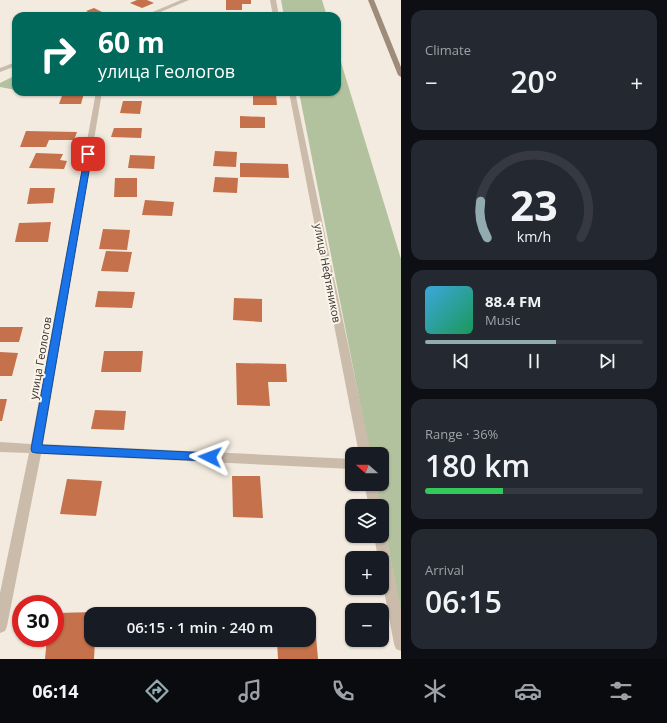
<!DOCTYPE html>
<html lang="en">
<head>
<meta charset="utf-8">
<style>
	body { margin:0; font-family:"Open Sans",sans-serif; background:#242831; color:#f1f3f6; height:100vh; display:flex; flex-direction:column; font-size:15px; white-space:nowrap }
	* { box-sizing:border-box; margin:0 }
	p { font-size:13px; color:#9ea1a6 }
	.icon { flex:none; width:22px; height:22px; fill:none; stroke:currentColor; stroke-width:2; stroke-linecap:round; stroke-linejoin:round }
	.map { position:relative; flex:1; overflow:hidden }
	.side { display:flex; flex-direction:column; gap:10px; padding:10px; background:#0d0f14; width:266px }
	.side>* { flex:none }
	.hud { position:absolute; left:12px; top:12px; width:329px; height:84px; border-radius:12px; box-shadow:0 1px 3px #0004; background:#00695c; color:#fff; overflow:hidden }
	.needle { width:26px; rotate:291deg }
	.fabs { position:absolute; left:345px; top:447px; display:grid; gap:8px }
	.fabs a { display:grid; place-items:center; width:44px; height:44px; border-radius:8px; background:#171b24; box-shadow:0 1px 3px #0004; font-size:20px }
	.speed { position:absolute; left:12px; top:595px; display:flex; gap:8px; font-size:20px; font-weight:700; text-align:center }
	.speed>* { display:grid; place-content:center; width:52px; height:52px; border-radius:50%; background:#171b24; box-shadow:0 1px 3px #0004; line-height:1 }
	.speed .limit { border:6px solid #d22; background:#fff; color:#111 }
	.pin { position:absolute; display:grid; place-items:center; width:34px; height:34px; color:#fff; margin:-17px; border-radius:8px; box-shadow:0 2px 6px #0006 }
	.me { position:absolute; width:44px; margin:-22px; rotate:273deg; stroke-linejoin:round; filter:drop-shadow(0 0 3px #0008) }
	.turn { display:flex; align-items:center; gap:14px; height:84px; padding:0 20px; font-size:18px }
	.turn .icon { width:52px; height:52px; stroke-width:2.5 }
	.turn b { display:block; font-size:28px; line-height:34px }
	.big { font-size:30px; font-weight:600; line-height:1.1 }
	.side .widget { flex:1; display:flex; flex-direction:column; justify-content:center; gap:6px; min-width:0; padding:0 14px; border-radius:12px; background:#242831 }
	.side .dial { align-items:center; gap:0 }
	.dial svg { height:104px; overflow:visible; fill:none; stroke:#363941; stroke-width:7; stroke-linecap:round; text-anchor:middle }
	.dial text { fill:#f1f3f6; stroke:none }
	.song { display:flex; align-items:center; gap:12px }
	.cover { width:48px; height:48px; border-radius:6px; background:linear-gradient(135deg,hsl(200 70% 55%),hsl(150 70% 35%)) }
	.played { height:4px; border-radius:2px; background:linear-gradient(90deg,#92abb0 60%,#363941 60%) }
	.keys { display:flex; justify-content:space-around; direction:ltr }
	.heat { display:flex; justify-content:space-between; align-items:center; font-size:22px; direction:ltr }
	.charge { height:6px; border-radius:3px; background:linear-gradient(90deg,#34c759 36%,#363941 0) }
	.trip { position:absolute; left:84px; top:607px; width:232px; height:40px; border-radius:12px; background:#171b24; box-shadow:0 1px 3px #0004; font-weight:600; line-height:40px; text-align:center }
	.menu { display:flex; height:64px; justify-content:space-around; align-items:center; background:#090b0e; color:#9ea1a6 }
	.menu .icon { width:28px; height:28px }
	.menu .selected { color:#92abb0 }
	.menu b { font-size:18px; color:#f1f3f6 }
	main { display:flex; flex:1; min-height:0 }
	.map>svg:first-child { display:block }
	.green { fill:#b3c29e }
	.building { fill:#c5714b }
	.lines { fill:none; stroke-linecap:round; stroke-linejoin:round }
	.street { fill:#cbbbaa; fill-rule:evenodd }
	.secondary { fill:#9f8b7b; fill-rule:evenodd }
	.route { fill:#1a73e8; stroke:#114b97 }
	.labels { text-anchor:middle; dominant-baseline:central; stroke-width:4; stroke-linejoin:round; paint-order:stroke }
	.street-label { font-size:11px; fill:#382f2a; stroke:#faf4eb }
</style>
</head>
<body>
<main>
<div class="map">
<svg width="401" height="659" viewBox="0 0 401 659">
	<rect width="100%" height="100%" fill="#f3ebdf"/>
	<g class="green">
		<polygon points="281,0 322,0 327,16 284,16"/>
		<polygon points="337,49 401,259 401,613 382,515 382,506 380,506 376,484 382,484 382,454 370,454 299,92 337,92"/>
		<polygon points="16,75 16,90 0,87 0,83"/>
	</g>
	<g class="building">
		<polygon points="137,0 147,0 154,3 142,8 130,3"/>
		<polygon points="226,0 251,0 251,4 242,4 242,10 226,10"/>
		<polygon points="94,8 102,12 94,15 86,11"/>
		<polygon points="63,93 84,93 81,104 59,104"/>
		<polygon points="253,94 276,95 277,105 253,105"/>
		<polygon points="123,101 142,101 140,114 120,113"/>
		<polygon points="240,116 265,117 265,128 240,128"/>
		<polygon points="114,128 142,128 141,138 111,137"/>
		<polygon points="26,131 77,132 74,140 49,140 46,147 20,147"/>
		<polygon points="215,151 237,152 236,167 213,166"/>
		<polygon points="36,153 63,154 60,160 67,161 64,169 29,168"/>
		<polygon points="130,155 155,156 154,169 128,168"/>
		<polygon points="240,163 288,164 289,178 240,177"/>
		<polygon points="215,177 238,178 237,193 213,192"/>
		<polygon points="115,178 137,178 137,197 114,197"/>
		<polygon points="30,188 55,188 53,203 27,204"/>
		<polygon points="145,200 174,202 172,216 142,215"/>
		<polygon points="51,222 48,242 15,242 19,223"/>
		<polygon points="103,229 130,230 127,250 99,249"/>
		<polygon points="106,251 132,252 128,272 101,271"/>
		<polygon points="98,291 135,292 132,308 95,307"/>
		<polygon points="234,298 262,299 262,322 233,320"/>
		<polygon points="0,327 23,327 19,342 0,342"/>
		<polygon points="104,351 143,351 141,372 101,372"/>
		<polygon points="0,352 18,353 12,376 0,376"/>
		<polygon points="236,363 286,364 287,382 268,382 270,406 237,405"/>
		<polygon points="0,399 7,399 2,421 0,421"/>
		<polygon points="95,410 126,411 124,430 91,429"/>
		<polygon points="232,476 260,476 263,518 233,517"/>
		<polygon points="67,479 102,481 96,516 60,514"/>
		<polygon points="97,612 97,614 91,614 91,640 95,640 94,659 45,659 47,638 55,638 55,613"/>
		<polygon points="309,625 315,625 318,659 278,659 277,640 309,640"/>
	</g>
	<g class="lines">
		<g class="street">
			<polygon points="181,0 189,0 151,16 143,16"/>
			<polygon points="270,0 276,0 279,16 273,16"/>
			<polygon points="16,62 16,66 0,72 0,68"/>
			<polygon points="96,92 102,92 43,444 352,459 352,469 41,454 7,626 5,631 0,633 0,593 29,453 0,452 0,442 31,444"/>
			<polygon points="289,92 295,92 371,454 359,454"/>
			<polygon points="364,484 376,484 381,506 369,506"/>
			<polygon points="382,531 384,532 386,536 401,609 401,651 396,649 394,644 382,580 382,558 378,558 374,536 382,536"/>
		</g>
		<polygon class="secondary" points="368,0 374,0 401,67 401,77 398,75"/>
	</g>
	<polygon class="route" points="88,152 92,154 42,445 210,453 214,454 215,457 214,460 210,461 36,453 32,452 31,449 85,154"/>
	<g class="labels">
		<g class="street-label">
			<text transform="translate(328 273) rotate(79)">улица Нефтяников</text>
			<text transform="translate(40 358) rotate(-80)">улица Геологов</text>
		</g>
	</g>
</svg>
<div class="fabs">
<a><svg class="needle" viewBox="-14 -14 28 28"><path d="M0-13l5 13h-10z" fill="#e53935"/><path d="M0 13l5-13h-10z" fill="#9ea1a6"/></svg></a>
<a><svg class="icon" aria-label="layers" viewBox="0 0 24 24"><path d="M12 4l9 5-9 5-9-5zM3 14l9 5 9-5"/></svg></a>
<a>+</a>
<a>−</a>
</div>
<div class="speed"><div class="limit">30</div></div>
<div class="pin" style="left:88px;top:154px;background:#d93025"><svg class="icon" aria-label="arrive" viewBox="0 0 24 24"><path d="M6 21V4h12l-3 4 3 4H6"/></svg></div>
<svg class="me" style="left:210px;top:457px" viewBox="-20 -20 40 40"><path d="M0-17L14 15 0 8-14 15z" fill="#1a73e8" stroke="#fff" stroke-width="4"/></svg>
<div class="trip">06:15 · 1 min · 240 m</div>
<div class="hud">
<div class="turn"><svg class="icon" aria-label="right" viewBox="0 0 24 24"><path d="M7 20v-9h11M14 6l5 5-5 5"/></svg><div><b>60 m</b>улица Геологов</div></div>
</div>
</div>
<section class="side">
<div class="widget"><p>Climate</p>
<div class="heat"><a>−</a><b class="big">20°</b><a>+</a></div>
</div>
<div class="widget dial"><svg viewBox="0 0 100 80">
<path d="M14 69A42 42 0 1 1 86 69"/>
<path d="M14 69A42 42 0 0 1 9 41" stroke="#92abb0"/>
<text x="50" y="56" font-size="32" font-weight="700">23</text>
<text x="50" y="72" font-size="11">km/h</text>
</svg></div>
<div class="widget">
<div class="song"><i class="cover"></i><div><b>88.4 FM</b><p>Music</p></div></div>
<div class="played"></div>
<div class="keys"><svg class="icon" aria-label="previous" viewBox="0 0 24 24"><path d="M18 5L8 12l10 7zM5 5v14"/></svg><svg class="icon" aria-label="pause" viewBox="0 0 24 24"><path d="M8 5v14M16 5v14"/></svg><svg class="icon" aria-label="next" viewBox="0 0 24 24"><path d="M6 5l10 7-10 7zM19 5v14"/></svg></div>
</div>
<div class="widget"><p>Range · 36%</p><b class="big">180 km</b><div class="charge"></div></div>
<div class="widget"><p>Arrival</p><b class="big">06:15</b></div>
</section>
</main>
<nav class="menu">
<b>06:14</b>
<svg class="icon selected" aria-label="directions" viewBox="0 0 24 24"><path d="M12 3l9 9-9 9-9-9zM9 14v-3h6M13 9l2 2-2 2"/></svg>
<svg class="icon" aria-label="music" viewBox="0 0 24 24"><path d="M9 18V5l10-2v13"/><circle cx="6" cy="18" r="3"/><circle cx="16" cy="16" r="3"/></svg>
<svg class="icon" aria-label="phone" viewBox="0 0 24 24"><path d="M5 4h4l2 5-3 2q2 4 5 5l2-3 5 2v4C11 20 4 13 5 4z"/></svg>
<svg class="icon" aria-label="climate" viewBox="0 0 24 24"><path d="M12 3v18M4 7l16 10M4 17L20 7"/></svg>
<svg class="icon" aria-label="car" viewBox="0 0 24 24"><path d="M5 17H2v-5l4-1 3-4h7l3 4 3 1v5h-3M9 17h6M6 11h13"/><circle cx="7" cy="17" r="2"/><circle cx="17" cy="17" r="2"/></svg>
<svg class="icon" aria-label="filters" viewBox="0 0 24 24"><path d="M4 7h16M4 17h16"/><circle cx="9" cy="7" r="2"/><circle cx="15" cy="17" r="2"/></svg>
</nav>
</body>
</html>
